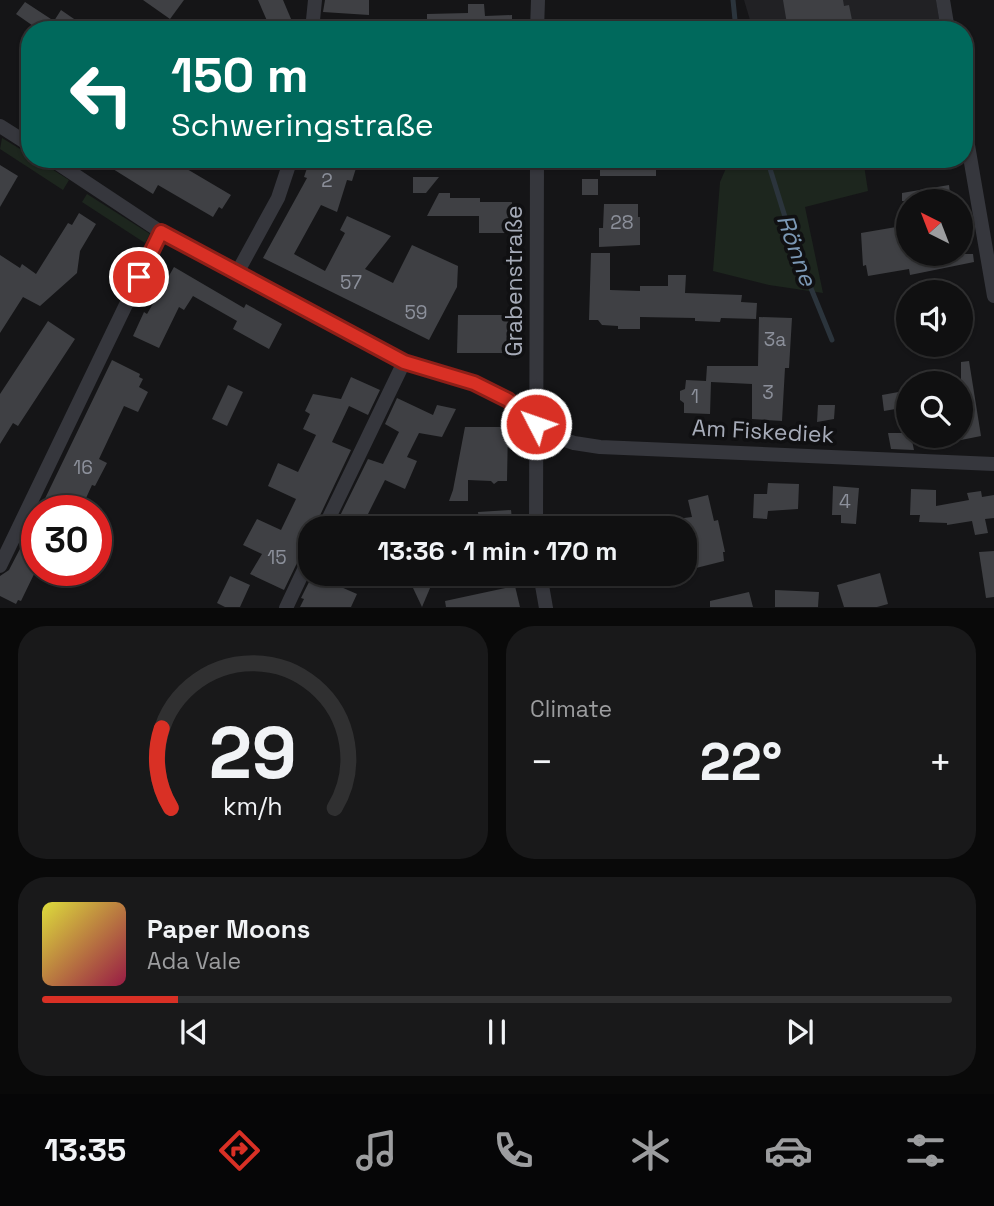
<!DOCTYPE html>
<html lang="en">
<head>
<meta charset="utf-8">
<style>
	body { margin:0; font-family:"Space Grotesk",sans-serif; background:#19191a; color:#f1f3f6; height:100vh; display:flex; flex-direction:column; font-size:26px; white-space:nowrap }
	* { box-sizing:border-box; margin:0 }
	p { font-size:23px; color:#9c9d9f }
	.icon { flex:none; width:38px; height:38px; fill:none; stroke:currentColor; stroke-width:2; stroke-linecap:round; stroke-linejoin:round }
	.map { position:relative; height:608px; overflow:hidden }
	.side { display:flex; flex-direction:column; gap:18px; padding:18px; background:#090909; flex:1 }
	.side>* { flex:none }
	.hud { position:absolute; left:21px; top:21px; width:952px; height:147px; border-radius:28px; box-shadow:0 2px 5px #0004,0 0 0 2px #303031; background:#00695c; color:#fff; overflow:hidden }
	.needle { width:46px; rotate:318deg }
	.fabs { position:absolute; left:896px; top:189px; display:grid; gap:14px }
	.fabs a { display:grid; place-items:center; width:77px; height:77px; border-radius:50%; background:#101011; box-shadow:0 2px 5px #0004,0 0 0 2px #303031; font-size:35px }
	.speed { position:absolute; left:21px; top:495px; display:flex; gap:14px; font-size:35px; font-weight:700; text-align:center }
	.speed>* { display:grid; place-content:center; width:91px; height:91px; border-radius:50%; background:#101011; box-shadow:0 2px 5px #0004,0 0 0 2px #303031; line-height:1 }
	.speed .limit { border:10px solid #d22; background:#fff; color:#111 }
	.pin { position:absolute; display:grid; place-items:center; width:60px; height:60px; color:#fff; margin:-30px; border:4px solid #fff; border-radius:50%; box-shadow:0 2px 7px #0007 }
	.me { position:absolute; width:77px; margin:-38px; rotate:311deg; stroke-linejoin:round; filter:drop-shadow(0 0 5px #0008) }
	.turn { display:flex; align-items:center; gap:24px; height:147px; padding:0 35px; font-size:32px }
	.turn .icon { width:91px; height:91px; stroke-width:2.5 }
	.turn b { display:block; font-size:49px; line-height:60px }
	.big { font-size:52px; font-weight:600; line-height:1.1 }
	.side .widget { flex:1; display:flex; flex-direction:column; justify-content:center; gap:10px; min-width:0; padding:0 24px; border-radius:28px; background:#19191a }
	.side .dial { align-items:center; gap:0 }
	.dial svg { height:182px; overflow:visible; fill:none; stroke:#303031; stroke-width:7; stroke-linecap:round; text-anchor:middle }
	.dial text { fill:#f1f3f6; stroke:none }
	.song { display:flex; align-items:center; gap:21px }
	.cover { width:84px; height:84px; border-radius:10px; background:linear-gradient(135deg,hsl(60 70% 55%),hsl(340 70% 35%)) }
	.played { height:7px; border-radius:4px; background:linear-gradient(90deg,#d93025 15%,#303031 15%) }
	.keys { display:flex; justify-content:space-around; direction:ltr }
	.heat { display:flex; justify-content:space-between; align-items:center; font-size:38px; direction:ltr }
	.side .tiles { flex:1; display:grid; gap:18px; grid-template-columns:1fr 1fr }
	.widget:last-child { grid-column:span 2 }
	.trip { position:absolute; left:298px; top:516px; width:399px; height:70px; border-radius:28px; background:#101011; box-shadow:0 2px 5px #0004,0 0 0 2px #303031; font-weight:600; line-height:70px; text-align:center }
	.tabs { display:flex; height:112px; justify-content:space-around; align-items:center; background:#060607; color:#9c9d9f }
	.tabs .icon { width:49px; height:49px }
	.tabs .current { color:#d93025 }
	.tabs b { font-size:32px; color:#f1f3f6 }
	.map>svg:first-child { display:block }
	.built { fill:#212124 }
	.green { fill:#1d261e }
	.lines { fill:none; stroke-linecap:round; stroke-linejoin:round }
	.stream { stroke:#2b343c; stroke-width:5 }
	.building { fill:#3f4044 }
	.street { stroke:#36373d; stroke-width:14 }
	.route-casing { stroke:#8d1f18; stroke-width:18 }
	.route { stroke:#d93025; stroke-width:12 }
	.labels { text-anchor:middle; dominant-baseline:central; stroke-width:7; stroke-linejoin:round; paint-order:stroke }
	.number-label { font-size:19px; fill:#8c909b }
	.street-label { font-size:23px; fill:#a6abb8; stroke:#101012 }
	.water-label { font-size:24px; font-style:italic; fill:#7b98b5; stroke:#101012 }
</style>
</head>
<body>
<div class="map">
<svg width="994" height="608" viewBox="0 0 994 608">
	<rect width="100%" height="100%" fill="#151517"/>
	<polygon class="built" points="744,0 936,0 941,30 753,30"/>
	<g class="green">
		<polygon points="2,138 30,155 30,159 36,159 69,180 63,190 0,149"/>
		<polygon points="730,159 863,159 868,191 805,207 823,293 769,285 713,271 720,182"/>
		<polygon points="87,194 150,234 145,243 82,202"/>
	</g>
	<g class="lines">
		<g class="stream">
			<polyline points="733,0 736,30"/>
			<polyline points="767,159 795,249 832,340"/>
		</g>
	</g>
	<g class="building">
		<polygon points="143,0 184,0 170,19"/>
		<polygon points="258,0 283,0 294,26 286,30 271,30"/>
		<polygon points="325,0 369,0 369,15 323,12"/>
		<polygon points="783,0 843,0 844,6 849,5 854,30 788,30"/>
		<polygon points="25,2 54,21 61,10 90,30 39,30 16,14"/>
		<polygon points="468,4 484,4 485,16 512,15 512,30 427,30 427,14 468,13"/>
		<polygon points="97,159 170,159 231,195 222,209 219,207 213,217 158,185 153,194"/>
		<polygon points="310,159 355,159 353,164 357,165 352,181 347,180 337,212 321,205 294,254 325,271 345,233 340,230 347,216 391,236 365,269 393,283 412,245 458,266 457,287 429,340 263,258 307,178 304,177"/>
		<rect x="600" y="159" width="56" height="17"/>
		<polygon points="0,165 18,176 0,207"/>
		<polygon points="413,177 439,177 426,193 413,193"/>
		<rect x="582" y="179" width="16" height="16"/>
		<polygon points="949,185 951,201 902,201 902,193"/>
		<polygon points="439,193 450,193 450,198 480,198 480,202 512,202 511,233 479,233 479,216 427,216"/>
		<polygon points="604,204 638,204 638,217 640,217 640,245 599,247 599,228 603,228"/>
		<polygon points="79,213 96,224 80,251 77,273 40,306 23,297 0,333 0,255 20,268 22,264 36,274 68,223 72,225"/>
		<polygon points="908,225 908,254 973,254 974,262 910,275 909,269 868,276 866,265 863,266 861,233"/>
		<polygon points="591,253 610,253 610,290 640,291 640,286 668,286 668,275 686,275 685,293 742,295 741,302 757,303 756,319 721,318 720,322 695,321 695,318 640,317 640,329 618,329 618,326 602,325 598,320 589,320"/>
		<polygon points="174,267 244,308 246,304 282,324 269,349 233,329 237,321 193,296 184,310 179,307 159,348 133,336 144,312 147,314"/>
		<polygon points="458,315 511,315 510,353 457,353"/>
		<polygon points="759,317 792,318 789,368 785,368 782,421 752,419 752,384 711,382 710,414 684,413 684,403 680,400 680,391 685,389 686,380 706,381 707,366 758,366"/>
		<polygon points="48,321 75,339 18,426 13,423 0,444 0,394"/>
		<polygon points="112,360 140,374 139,377 143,379 139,387 148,392 138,412 124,406 99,459 107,463 95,486 92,485 81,509 75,506 73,511 39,511"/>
		<polygon points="969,361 981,436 961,440 961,362"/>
		<polygon points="351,377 380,390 368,415 349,406 332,442 351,450 314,528 310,528 310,536 284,590 250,574 262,554 243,545 257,519 281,530 296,499 268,486 278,463 298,472 316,435 303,429 310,414 305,411 313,394 341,399"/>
		<polygon points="228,385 243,392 227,426 212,419"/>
		<polygon points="904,391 907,407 884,411 882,395"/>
		<polygon points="397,398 433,415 437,405 456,409 442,437 419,433 407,457 417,461 405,489 385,480 361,528 334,528 368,459 383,464 399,432 385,424"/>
		<polygon points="818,405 835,405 834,419 817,422"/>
		<polygon points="465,427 508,427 507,481 498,481 494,484 491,481 468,480 468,501 449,501 453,490"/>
		<polygon points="888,433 908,433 908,436 911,436 914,450 891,449"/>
		<polygon points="768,483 799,484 798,509 768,511 767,519 753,518 754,494 767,494"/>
		<polygon points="833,486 859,488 856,524 841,523 841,515 832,515"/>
		<polygon points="911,489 936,490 936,506 969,500 967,493 981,491 982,497 994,495 994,518 985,519 988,533 975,535 972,521 947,525 947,523 919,522 920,515 910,515"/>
		<polygon points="708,495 714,521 718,520 725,552 723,552 724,561 684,571 684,518 692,517 688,500"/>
		<polygon points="511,510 513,528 480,528 478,512"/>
		<polygon points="37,516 37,568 21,601 18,600 16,604 0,596 0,576 9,570"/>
		<polygon points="994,551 994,597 986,598 979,552"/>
		<polygon points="880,573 888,604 877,607 844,607 837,585"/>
		<polygon points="313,574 347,574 341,587 357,594 351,607 300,607 304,599 301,598"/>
		<polygon points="419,574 436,574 422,607 413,588"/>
		<polygon points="230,576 250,585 240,607 225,607 217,603"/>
		<polygon points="515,586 520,607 446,607 445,601"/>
		<polygon points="775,590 819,592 818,607 775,607"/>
		<polygon points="749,592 753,607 710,607 710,601"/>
	</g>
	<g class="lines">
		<g class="street">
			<polyline points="943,0 948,30"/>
			<polyline points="312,30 315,0"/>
			<polyline points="537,30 538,0"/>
			<polyline points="964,122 994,296"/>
			<polyline points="0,126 30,145"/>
			<polyline points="51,159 161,232 404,362 474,383 508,400 553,436 574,443 600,447 994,464"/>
			<polyline points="237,273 278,198 291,159"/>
			<polyline points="324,528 404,362"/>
			<polyline points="536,528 537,159"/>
			<polyline points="0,566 161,232"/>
			<polyline points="540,574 546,608"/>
			<polyline points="286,608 310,557"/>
		</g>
	</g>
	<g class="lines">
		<g class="route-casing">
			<polyline id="route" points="139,277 161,232 404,362 474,383 508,400 536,424"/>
		</g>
		<use href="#route" class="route"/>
	</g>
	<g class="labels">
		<g class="number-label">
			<text x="327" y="180">2</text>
			<text x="622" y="222">28</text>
			<text x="351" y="282">57</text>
			<text x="416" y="312">59</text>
			<text x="775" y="339">3a</text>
			<text x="768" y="392">3</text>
			<text x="695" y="396">1</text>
			<text x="83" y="467">16</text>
			<text x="845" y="501">4</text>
			<text x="277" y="557">15</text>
		</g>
		<g class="street-label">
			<text transform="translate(514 281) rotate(-90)">Grabenstraße</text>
			<text transform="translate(763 431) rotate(3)">Am Fiskediek</text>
		</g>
		<g class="water-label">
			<text transform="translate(797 250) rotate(70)">Rönne</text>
		</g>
	</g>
</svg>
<div class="fabs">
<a><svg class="needle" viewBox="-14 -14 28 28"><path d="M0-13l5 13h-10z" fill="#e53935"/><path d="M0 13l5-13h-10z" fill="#9c9d9f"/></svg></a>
<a><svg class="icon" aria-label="sound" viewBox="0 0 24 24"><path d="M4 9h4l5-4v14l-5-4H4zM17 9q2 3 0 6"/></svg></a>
<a><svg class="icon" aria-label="search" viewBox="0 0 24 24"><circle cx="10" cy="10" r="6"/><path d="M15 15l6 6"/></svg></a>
</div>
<div class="speed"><div class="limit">30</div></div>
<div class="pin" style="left:139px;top:277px;background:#d93025"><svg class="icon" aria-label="arrive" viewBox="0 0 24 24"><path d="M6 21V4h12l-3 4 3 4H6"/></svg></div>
<svg class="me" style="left:536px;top:424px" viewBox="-20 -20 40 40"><circle r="17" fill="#d93025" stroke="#fff" stroke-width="3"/><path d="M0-11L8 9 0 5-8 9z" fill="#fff"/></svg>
<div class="trip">13:36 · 1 min · 170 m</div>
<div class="hud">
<div class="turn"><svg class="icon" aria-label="left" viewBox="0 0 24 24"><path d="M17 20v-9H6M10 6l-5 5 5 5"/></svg><div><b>150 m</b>Schweringstraße</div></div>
</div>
</div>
<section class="side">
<div class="tiles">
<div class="widget dial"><svg viewBox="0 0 100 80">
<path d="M14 69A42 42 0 1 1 86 69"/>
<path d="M14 69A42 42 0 0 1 10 34" stroke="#d93025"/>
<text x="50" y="56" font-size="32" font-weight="700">29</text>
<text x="50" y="72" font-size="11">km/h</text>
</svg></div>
<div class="widget"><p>Climate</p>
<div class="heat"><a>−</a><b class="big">22°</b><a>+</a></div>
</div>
<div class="widget">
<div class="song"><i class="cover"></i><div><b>Paper Moons</b><p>Ada Vale</p></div></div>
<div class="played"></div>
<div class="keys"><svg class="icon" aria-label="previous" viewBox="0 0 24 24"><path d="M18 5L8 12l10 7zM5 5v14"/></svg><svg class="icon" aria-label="pause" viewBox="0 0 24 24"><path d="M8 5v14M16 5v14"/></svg><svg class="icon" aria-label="next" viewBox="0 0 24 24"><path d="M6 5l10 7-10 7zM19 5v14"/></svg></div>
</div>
</div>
</section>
<nav class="tabs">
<b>13:35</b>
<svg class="icon current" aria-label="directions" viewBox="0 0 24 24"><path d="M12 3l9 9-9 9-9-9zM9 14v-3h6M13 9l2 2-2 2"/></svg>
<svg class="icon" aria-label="music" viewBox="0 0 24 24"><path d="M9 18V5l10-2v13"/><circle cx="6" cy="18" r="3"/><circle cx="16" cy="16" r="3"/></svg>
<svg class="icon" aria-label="phone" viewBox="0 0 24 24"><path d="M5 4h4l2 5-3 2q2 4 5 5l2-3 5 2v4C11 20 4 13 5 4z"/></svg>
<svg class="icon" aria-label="climate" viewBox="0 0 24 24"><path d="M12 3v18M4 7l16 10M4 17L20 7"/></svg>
<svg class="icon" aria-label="car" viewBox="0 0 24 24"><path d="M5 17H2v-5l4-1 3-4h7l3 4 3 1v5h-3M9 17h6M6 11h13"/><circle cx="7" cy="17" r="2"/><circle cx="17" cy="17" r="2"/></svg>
<svg class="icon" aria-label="filters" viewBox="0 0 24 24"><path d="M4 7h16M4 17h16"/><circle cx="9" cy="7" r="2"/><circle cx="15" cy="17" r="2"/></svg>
</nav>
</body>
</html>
